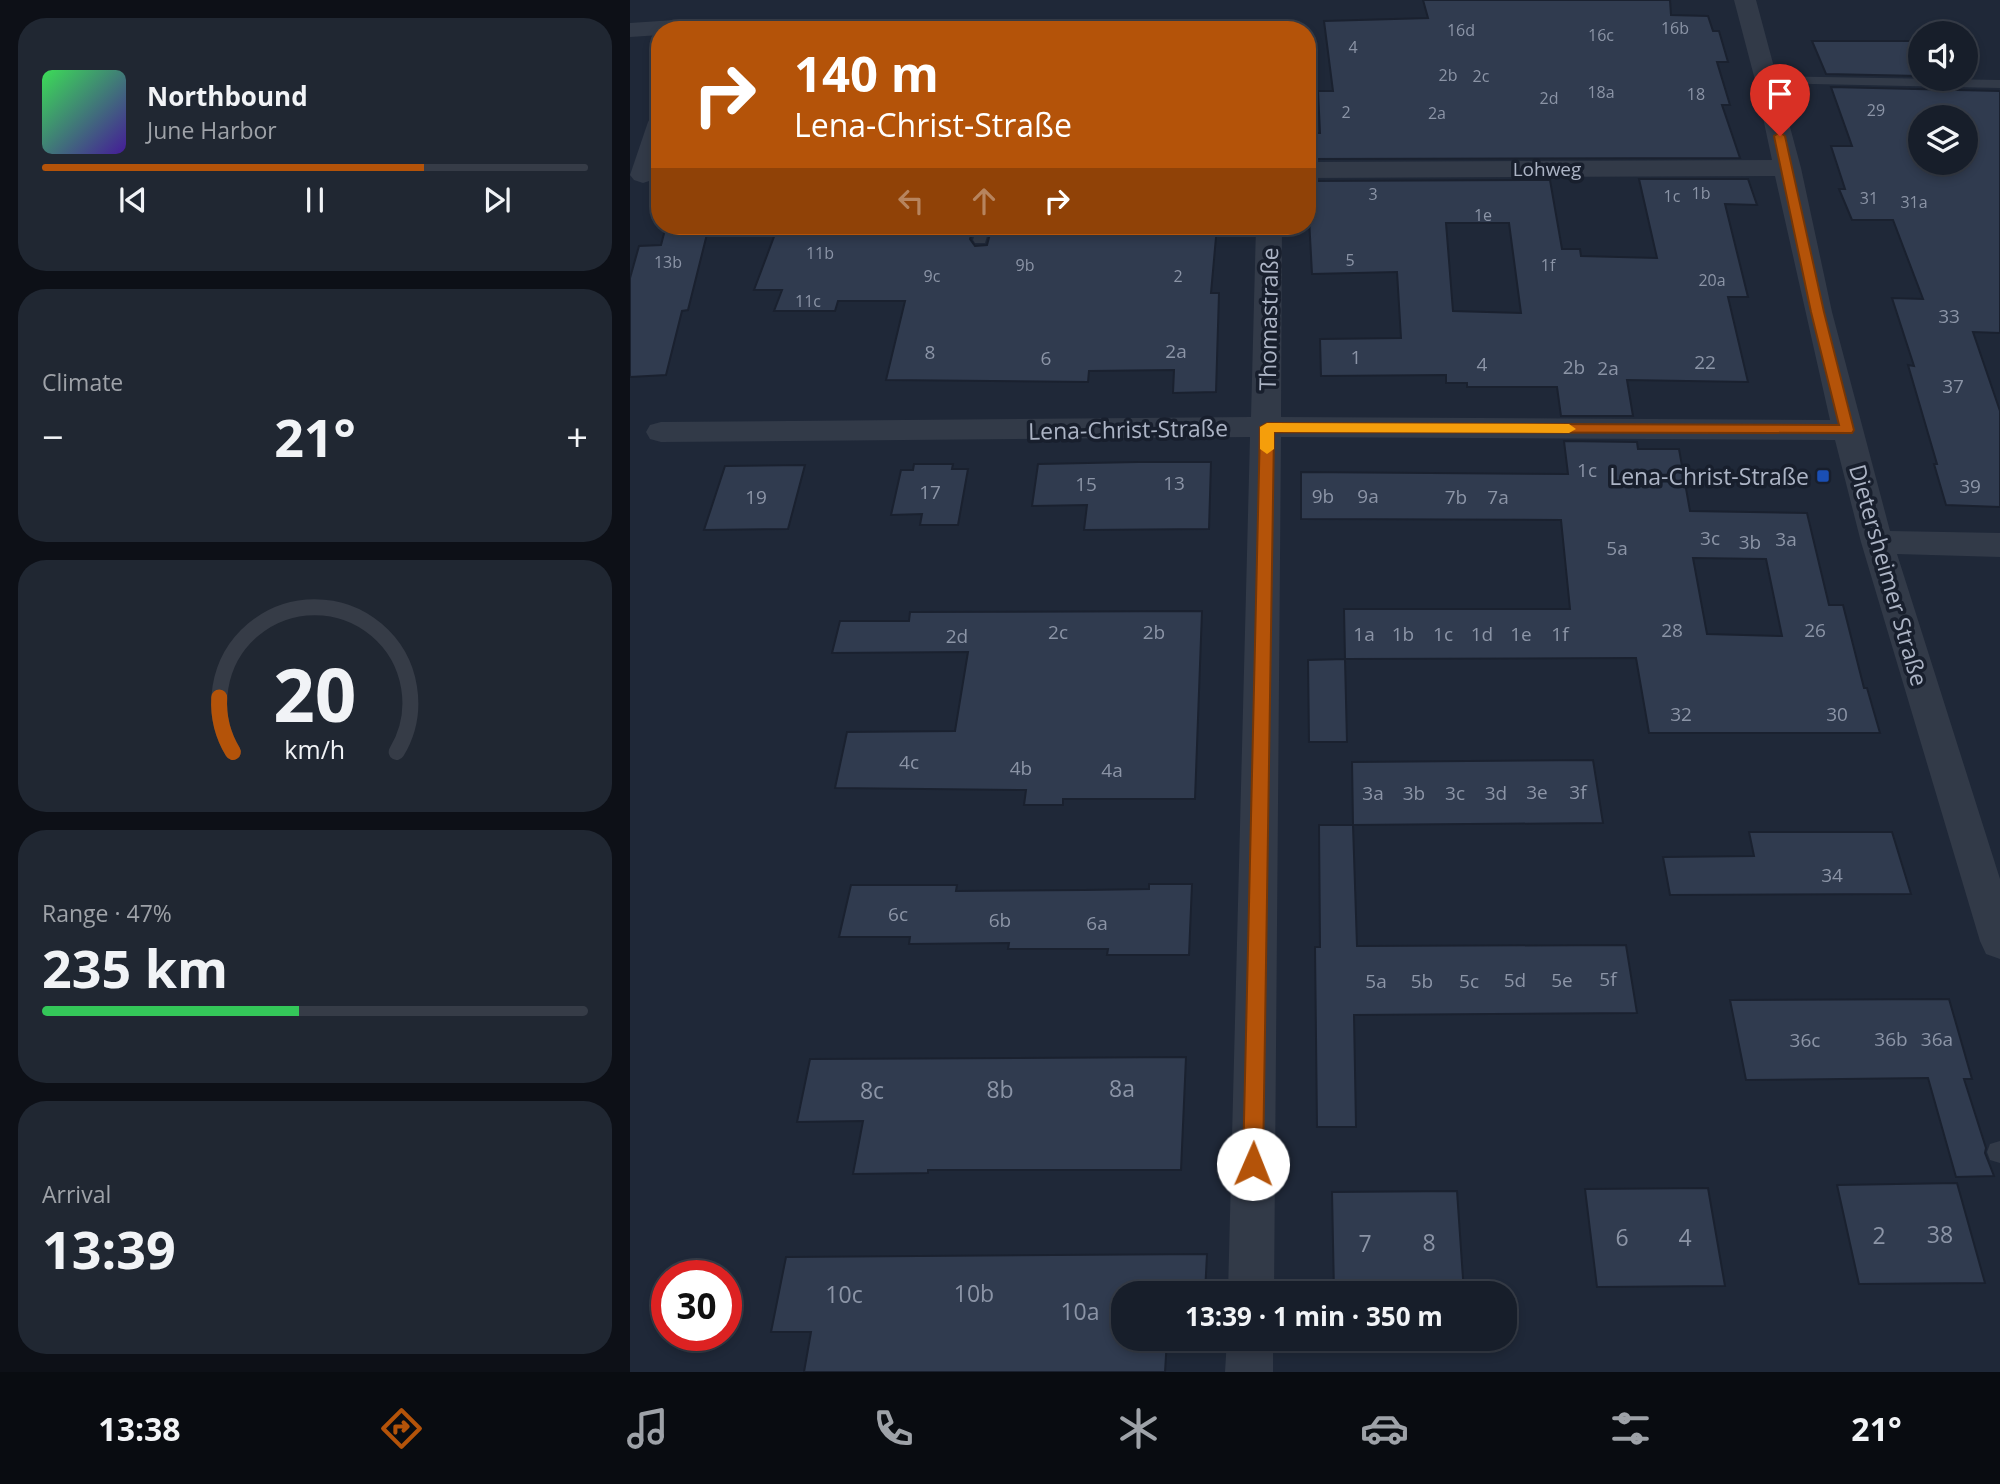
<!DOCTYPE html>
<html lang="en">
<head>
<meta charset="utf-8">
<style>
	body { margin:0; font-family:"Open Sans",sans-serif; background:#202732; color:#f1f3f6; height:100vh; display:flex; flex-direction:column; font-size:26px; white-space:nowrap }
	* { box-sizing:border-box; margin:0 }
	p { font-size:23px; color:#9ea2a8 }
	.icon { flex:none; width:38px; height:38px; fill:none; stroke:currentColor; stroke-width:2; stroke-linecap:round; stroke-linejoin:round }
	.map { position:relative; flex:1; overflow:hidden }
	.side { display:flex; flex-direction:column; gap:18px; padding:18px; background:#0d1017; width:630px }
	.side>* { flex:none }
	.banner { position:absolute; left:21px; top:21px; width:665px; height:214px; border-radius:28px; box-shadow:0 4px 10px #0003,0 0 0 2px #363c47; background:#b45309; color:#fff; overflow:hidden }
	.buttons { position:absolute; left:1278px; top:21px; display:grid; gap:14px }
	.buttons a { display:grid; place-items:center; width:70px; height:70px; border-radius:50%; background:#171e2a; box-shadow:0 4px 10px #0003,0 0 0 2px #363c47; font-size:35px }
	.speed { position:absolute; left:21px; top:1260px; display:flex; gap:14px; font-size:35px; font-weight:700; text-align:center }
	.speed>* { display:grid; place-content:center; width:91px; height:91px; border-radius:50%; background:#171e2a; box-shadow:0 4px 10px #0003,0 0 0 2px #363c47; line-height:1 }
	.speed .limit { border:10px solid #d22; background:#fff; color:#111 }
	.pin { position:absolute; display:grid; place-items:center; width:60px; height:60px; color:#fff; margin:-72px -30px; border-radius:50% 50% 50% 0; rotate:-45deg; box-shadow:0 0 7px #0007 }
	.pin .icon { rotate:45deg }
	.me { position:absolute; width:77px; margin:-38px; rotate:1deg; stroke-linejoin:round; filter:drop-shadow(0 0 5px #0008) }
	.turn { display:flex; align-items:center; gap:24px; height:147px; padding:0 28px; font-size:32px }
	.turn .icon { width:91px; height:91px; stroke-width:2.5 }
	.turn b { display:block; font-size:49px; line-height:60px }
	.lanes { display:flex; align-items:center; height:66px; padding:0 28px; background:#0003; justify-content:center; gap:35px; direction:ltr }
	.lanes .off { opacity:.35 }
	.big { font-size:52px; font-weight:700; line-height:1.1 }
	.side .widget { flex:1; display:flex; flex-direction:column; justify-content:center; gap:10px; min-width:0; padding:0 24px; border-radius:28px; background:#202732 }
	.side .dial { align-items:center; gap:0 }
	.dial svg { height:182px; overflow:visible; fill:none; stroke:#363c47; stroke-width:7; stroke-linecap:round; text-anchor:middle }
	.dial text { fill:#f1f3f6; stroke:none }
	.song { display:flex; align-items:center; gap:21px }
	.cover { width:84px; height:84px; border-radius:10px; background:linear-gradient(135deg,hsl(130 70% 55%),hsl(260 70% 35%)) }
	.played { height:7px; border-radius:4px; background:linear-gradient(90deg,#b45309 70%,#363c47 70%) }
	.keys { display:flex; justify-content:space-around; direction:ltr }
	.heat { display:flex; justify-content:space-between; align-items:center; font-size:38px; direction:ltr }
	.charge { height:10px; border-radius:5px; background:linear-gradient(90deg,#34c759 47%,#363c47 0) }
	.trip { position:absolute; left:481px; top:1281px; width:406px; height:70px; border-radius:28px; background:#171e2a; box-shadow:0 4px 10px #0003,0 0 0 2px #363c47; font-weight:700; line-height:70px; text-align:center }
	.menu { display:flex; height:112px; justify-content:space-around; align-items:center; background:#090c11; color:#9ea2a8 }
	.menu .icon { width:49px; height:49px }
	.menu .active { color:#b45309 }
	.menu b { font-size:32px; color:#f1f3f6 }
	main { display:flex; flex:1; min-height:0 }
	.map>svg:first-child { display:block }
	.building { fill:#303b4f; stroke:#1a212f; stroke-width:2; fill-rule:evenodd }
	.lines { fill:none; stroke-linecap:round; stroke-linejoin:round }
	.service { fill:#323a48; fill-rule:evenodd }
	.minor { fill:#323a48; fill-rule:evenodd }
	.route { fill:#b45309; stroke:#753606; stroke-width:2 }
	.slow { fill:#f59e0b }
	.transit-dot { fill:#1a4fb4; stroke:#181f2d; stroke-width:2.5 }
	.labels { text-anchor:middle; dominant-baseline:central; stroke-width:7; stroke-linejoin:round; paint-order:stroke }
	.far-number-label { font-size:16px; fill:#8b94a6 }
	.far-street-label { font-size:19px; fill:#acb4c5; stroke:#181f2d }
	.number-label { font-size:19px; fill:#8b94a6 }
	.street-label { font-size:23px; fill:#acb4c5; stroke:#181f2d }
	.poi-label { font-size:23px; fill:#acb4c5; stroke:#181f2d; text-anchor:end }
	.near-number-label { font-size:23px; fill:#8b94a6 }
</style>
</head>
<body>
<main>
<section class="side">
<div class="widget">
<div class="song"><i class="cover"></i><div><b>Northbound</b><p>June Harbor</p></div></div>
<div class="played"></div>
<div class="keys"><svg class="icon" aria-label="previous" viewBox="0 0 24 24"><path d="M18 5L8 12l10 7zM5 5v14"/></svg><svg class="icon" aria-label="pause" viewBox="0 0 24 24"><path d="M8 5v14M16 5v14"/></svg><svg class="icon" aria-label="next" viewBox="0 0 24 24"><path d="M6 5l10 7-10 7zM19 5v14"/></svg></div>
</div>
<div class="widget"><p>Climate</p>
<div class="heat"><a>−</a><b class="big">21°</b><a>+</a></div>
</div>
<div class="widget dial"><svg viewBox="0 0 100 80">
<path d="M14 69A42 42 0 1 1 86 69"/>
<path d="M14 69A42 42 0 0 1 8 45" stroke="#b45309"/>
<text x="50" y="56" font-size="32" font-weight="700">20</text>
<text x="50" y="72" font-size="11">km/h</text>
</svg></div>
<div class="widget"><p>Range · 47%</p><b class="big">235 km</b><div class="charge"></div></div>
<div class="widget"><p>Arrival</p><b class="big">13:39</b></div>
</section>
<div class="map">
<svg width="1370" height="1372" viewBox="0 0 1370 1372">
	<rect width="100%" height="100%" fill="#1f2838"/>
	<g class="building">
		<polygon points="793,0 1040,0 1041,15 1078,16 1083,31 1089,31 1098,62 1087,62 1100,105 1092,105 1110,158 677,159 677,133 690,133 688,91 703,91 694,21 798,18"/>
		<polygon points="1182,41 1281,41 1290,58 1290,76 1196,74"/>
		<path d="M1201,87L1370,91V333L1343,332L1370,411V507L1316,505L1304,464H1307L1278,365L1284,366L1262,298L1293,299L1263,220H1222L1209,189H1215L1201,146H1222ZM1290,117H1335V163H1290Z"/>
		<path d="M1009,179H1118L1127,205L1095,204L1118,297H1098L1118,382L997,380L1003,416H931L927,387H837V383H816V375L691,376L690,339L771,338L767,272L682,274L677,181L920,180L932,249H950L951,256L1027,258ZM816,223H879L891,313L823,311Z"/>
		<polygon points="36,226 79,226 58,310 52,311 36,375 0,377 0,278 9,246 31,245"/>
		<polygon points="166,226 344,226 340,239 345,246 357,245 362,226 587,226 581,293 589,293 586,392 543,393 544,370 459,371 458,382 256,380 275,301 208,301 205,311 144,311 152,290 124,290 145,234 163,234"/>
		<path d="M934,441L1007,442L1008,449H1049L1060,511L1177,513L1199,605H1213L1234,688H1237L1250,733H1019L1006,658L715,659L717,742H679L678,660L715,659L714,609H940L931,520L671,519V472L938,474ZM1063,558L1136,559L1152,636L1077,634Z"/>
		<polygon points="508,462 581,462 579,529 454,530 457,505 402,506 408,464"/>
		<polygon points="284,464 323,464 322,469 338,469 328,525 290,525 292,514 261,515 271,470 283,470"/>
		<polygon points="175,465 158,529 74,530 95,466"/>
		<polygon points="572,611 565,799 433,799 433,805 394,805 396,790 205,788 217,732 325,731 338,652 202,653 210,621 279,621 280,612"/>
		<polygon points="963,760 973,823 723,825 727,946 996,945 1007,1013 724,1015 726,1127 687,1127 685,947 690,947 689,825 723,825 722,762"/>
		<polygon points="1119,832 1262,832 1281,894 1040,895 1033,857 1124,856"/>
		<polygon points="519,884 562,884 559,955 477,955 478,949 378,949 379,943 279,944 280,937 209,937 221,885 327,885 326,891 454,890 519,889"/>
		<polygon points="1319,999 1342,1079 1334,1079 1356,1148 1355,1153 1364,1176 1326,1177 1298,1078 1116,1080 1100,1000"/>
		<polygon points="556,1057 551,1170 298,1170 298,1173 223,1174 233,1121 167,1122 180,1059"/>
		<polygon points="1327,1183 1355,1283 1229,1284 1207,1185"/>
		<polygon points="1078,1188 1095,1286 967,1287 955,1189"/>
		<polygon points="827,1191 834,1293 704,1293 702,1192"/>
		<polygon points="577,1254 575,1293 494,1293 494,1339 537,1339 535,1372 174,1372 181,1332 141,1332 156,1257"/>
	</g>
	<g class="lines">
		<g class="service">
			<polygon points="1137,76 1370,80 1370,88 1133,83 1131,80"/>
			<polygon points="347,226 360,226 355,243 345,243 343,240"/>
			<polygon points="1370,1141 1370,1163 1360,1160 1357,1152 1360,1144"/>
		</g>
		<g class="minor">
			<polygon points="1104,0 1126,0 1171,168 1202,312 1260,531 1370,533 1370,557 1267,554 1370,879 1370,959 1356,954 1350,941 1231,542 1205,440 651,437 644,1293 598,1293 620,437 31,442 20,439 16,432 20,425 31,422 621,417 626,226 652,226 651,417 1200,420 1145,176 677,178 677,162 1142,160 1125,80"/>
			<polygon points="60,19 68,21 71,26 69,30 30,30 30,35 0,37 0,23"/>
			<polygon points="469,21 477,23 480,30 457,30 461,23"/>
			<path d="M30,115C30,136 35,162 22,180L13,183L4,180L0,175L18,122L21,117Z"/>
			<polygon points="597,1339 643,1339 643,1372 595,1372"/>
		</g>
	</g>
	<polygon class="route" points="1150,132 1155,136 1194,312 1224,430 1222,433 644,432 633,1164 630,1171 623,1174 616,1171 613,1164 630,427 637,423 1209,425 1181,312 1144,136"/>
	<polygon class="slow" points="637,423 939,424 946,429 939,433 644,432 644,449 637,454 630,449 630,427"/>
	<rect class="transit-dot" x="1186" y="469" width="14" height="14" rx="3.5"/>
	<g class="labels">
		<g class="far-number-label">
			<text x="1045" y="28">16b</text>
			<text x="831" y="30">16d</text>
			<text x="971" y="35">16c</text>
			<text x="723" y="47">4</text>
			<text x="818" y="75">2b</text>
			<text x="851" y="76">2c</text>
			<text x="971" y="92">18a</text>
			<text x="1066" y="94">18</text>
			<text x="919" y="98">2d</text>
			<text x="1246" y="110">29</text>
			<text x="716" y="112">2</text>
			<text x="807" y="113">2a</text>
			<text x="1071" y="193">1b</text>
			<text x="743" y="194">3</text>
			<text x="1042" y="196">1c</text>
			<text x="1239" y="198">31</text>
			<text x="1284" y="202">31a</text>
			<text x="853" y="215">1e</text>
			<text x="190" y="253">11b</text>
			<text x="720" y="260">5</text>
			<text x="38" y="262">13b</text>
			<text x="395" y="265">9b</text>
			<text x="918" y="265">1f</text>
			<text x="302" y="276">9c</text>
			<text x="548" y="276">2</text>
			<text x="1082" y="280">20a</text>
			<text x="178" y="301">11c</text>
		</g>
		<g class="far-street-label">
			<text x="917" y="169">Lohweg</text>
		</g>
		<g class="number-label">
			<text x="1319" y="316">33</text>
			<text x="546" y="351">2a</text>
			<text x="300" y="352">8</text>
			<text x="726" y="357">1</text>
			<text x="416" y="358">6</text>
			<text x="1075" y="362">22</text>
			<text x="852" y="364">4</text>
			<text x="944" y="367">2b</text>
			<text x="978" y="368">2a</text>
			<text x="1323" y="386">37</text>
			<text x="957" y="470">1c</text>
			<text x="544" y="483">13</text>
			<text x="456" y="484">15</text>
			<text x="1340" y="486">39</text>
			<text x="300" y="492">17</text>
			<text x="693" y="496">9b</text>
			<text x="738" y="496">9a</text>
			<text x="126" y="497">19</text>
			<text x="826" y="497">7b</text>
			<text x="868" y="497">7a</text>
			<text x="1080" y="538">3c</text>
			<text x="1156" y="539">3a</text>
			<text x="1120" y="542">3b</text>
			<text x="987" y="548">5a</text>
			<text x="1042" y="630">28</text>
			<text x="1185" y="630">26</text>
			<text x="428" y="632">2c</text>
			<text x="524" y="632">2b</text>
			<text x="734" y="634">1a</text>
			<text x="773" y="634">1b</text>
			<text x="813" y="634">1c</text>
			<text x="852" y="634">1d</text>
			<text x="891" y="634">1e</text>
			<text x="930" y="634">1f</text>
			<text x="327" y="636">2d</text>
			<text x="1051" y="714">32</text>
			<text x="1207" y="714">30</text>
			<text x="279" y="762">4c</text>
			<text x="391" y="768">4b</text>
			<text x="482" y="770">4a</text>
			<text x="907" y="792">3e</text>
			<text x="948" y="792">3f</text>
			<text x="743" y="793">3a</text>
			<text x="784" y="793">3b</text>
			<text x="825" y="793">3c</text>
			<text x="866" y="793">3d</text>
			<text x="1202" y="875">34</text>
			<text x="268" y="914">6c</text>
			<text x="370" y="920">6b</text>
			<text x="467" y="923">6a</text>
			<text x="978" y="979">5f</text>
			<text x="885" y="980">5d</text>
			<text x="932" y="980">5e</text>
			<text x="746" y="981">5a</text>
			<text x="792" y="981">5b</text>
			<text x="839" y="981">5c</text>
			<text x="1261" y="1039">36b</text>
			<text x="1307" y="1039">36a</text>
			<text x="1175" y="1040">36c</text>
		</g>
		<g class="street-label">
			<text transform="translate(638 319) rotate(-89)">Thomastraße</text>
			<text transform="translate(498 429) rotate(-1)">Lena-Christ-Straße</text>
			<text transform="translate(1259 575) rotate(74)">Dietersheimer Straße</text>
		</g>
		<g class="poi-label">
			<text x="1179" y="476">Lena-Christ-Straße</text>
		</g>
		<g class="near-number-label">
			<text x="492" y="1088">8a</text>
			<text x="370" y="1089">8b</text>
			<text x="242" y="1090">8c</text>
			<text x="1310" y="1234">38</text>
			<text x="1249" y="1235">2</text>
			<text x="992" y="1237">6</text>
			<text x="1055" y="1237">4</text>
			<text x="799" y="1242">8</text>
			<text x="735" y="1243">7</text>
			<text x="344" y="1293">10b</text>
			<text x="214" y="1294">10c</text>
			<text x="450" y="1311">10a</text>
		</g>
	</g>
</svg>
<div class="buttons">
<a><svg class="icon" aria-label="sound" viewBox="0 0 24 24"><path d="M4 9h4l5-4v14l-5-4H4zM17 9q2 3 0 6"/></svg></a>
<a><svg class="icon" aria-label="layers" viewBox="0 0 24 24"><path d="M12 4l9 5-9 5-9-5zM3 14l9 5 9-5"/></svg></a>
</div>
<div class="speed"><div class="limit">30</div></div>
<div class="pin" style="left:1150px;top:136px;background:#d93025"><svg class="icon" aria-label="arrive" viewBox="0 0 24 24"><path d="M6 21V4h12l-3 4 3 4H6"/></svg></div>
<svg class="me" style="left:623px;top:1164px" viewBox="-20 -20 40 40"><circle r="19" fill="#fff"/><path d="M0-13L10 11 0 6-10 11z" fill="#b45309"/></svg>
<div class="trip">13:39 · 1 min · 350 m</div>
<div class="banner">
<div class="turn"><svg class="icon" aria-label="right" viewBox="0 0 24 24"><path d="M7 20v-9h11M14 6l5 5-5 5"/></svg><div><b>140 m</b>Lena-Christ-Straße</div></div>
<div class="lanes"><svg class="icon off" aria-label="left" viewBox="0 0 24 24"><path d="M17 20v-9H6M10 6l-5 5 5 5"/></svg><svg class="icon off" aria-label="ahead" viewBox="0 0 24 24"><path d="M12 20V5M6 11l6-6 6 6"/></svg><svg class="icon" aria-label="right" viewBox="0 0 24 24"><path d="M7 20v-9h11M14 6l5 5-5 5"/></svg></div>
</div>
</div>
</main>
<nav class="menu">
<b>13:38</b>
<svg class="icon active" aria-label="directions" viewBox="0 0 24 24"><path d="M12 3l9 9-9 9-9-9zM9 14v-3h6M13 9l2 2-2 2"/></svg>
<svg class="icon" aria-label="music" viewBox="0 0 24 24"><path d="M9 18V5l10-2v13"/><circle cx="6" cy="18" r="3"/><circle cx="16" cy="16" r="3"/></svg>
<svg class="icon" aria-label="phone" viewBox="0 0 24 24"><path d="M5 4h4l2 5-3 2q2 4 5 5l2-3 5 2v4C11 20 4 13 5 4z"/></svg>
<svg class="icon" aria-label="climate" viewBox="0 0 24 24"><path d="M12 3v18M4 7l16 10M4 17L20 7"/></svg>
<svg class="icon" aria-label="car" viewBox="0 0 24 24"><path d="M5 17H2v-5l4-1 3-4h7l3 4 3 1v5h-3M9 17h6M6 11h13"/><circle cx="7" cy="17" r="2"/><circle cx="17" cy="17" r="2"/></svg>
<svg class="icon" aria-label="filters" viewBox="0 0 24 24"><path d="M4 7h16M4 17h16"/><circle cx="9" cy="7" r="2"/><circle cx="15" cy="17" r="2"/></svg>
<b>21°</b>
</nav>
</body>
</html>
